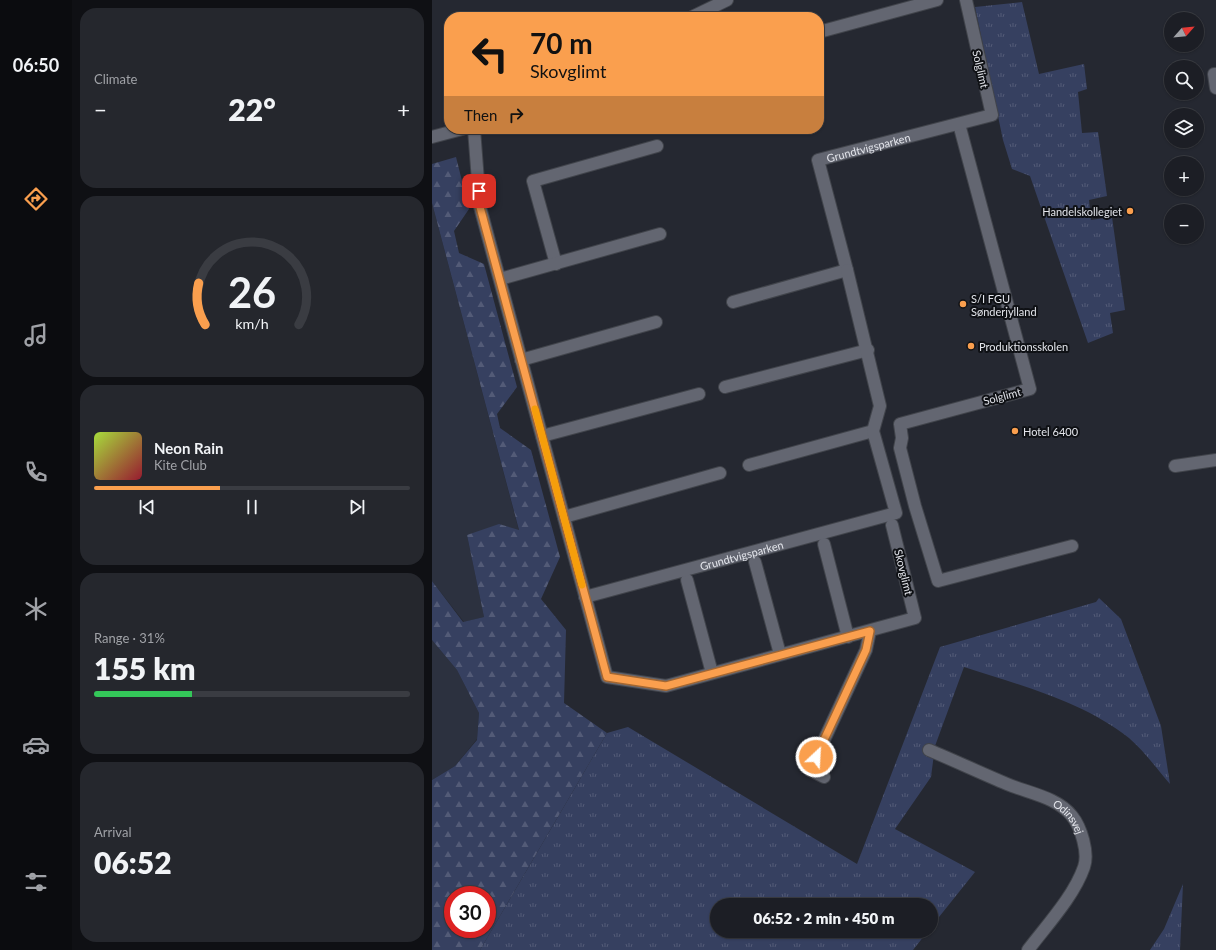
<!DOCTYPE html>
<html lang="en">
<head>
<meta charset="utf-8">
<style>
	body { margin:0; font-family:Lato,sans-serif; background:#25272d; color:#f1f3f6; height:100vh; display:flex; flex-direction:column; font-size:15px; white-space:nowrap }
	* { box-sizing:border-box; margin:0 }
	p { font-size:13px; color:#a0a2a7 }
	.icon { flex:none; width:22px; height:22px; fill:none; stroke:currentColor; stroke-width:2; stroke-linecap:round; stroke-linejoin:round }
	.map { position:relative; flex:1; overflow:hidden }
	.details { display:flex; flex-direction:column; gap:8px; padding:8px; background:#0f1014; width:360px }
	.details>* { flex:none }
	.top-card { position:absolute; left:12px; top:12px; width:380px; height:122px; border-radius:16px; box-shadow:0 1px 3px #0004,0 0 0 1px #3a3c42; background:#fa9f4e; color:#111; overflow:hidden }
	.needle { width:26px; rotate:63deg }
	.tools { position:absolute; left:732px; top:12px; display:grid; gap:8px }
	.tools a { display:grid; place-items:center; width:40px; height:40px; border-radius:50%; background:#1c1e25; box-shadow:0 1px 3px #0004,0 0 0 1px #3a3c42; font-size:20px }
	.speed { position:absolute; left:12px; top:886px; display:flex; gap:8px; font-size:20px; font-weight:700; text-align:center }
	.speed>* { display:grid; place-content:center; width:52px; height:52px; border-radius:50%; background:#1c1e25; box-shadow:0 1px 3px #0004,0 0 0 1px #3a3c42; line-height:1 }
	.speed .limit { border:6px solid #d22; background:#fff; color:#111 }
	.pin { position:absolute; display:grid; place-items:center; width:34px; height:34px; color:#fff; margin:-17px; border-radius:8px; box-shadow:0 2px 6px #0006 }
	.me { position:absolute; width:44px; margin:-22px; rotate:25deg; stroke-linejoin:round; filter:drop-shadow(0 0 3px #0008) }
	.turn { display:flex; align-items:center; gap:14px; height:84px; padding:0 20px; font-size:18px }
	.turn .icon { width:52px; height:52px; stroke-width:2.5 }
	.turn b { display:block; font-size:28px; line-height:34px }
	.then { display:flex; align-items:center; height:38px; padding:0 20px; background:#0003; gap:8px; font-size:15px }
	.big { font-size:30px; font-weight:800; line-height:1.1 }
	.details .card { flex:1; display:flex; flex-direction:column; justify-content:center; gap:6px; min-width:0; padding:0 14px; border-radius:16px; background:#25272d }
	.details .dial { align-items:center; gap:0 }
	.dial svg { height:104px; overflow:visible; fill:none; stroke:#3a3c42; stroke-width:7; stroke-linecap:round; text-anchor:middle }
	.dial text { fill:#f1f3f6; stroke:none }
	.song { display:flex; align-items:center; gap:12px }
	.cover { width:48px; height:48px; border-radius:6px; background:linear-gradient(135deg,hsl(80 70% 55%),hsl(350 70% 35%)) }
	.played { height:4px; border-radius:2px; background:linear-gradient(90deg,#fa9f4e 40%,#3a3c42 40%) }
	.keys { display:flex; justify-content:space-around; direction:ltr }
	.heat { display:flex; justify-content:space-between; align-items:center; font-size:22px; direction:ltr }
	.charge { height:6px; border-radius:3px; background:linear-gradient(90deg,#34c759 31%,#3a3c42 0) }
	.trip { position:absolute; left:278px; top:898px; width:228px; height:40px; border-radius:20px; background:#1c1e25; box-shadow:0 1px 3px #0004,0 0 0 1px #3a3c42; font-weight:800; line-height:40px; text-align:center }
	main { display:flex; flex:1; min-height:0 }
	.dock { display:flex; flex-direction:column; width:72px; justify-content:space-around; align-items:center; background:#0b0c0f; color:#a0a2a7 }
	.dock .icon { width:28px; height:28px }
	.dock .on { color:#fa9f4e }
	.dock b { font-size:18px; color:#f1f3f6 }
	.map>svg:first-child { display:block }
	.built { fill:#2c313f }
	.grass { fill:url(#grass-tufts) }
	.forest { fill:url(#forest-firs); fill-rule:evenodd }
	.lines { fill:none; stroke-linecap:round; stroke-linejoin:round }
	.street-casing { stroke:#41444b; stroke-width:14 }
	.secondary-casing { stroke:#41444b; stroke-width:14 }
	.street { stroke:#636671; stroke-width:12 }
	.secondary { stroke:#636671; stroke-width:12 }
	.route-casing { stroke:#a26733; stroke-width:10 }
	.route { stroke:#fa9f4e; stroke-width:7 }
	.slow { stroke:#f59e0b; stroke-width:7 }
	.poi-dot { fill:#fa9f4e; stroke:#0f1115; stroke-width:1.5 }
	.labels { text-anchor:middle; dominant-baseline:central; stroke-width:4; stroke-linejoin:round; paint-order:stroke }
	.street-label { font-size:11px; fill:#e3e5eb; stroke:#0f1115 }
	.poi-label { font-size:11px; fill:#e3e5eb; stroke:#0f1115; text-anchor:start }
</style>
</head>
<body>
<main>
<nav class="dock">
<b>06:50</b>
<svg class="icon on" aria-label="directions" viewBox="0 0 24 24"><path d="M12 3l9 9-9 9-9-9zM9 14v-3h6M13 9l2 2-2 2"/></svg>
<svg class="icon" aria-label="music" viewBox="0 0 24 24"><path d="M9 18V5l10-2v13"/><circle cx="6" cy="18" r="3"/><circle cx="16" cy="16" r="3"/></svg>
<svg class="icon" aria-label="phone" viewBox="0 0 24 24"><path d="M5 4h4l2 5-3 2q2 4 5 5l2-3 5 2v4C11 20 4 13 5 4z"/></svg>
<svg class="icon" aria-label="climate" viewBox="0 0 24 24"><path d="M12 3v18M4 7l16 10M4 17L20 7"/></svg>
<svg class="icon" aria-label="car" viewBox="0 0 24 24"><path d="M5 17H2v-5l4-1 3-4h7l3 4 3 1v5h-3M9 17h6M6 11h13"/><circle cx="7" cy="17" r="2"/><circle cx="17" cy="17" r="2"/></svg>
<svg class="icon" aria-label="filters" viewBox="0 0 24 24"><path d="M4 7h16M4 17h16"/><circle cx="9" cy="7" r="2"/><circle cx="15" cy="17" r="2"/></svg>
</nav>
<section class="details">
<div class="card"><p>Climate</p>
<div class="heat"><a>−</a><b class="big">22°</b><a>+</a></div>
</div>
<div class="card dial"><svg viewBox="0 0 100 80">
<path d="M14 69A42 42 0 1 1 86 69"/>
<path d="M14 69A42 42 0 0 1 9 37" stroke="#fa9f4e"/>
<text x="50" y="56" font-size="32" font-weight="700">26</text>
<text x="50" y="72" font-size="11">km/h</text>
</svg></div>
<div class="card">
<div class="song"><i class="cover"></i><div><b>Neon Rain</b><p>Kite Club</p></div></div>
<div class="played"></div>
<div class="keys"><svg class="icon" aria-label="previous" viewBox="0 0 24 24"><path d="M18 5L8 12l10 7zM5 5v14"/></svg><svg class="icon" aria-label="pause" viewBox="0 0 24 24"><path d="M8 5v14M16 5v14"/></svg><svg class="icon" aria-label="next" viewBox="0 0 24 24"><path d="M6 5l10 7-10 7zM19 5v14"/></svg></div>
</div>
<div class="card"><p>Range · 31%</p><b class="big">155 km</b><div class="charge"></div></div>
<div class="card"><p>Arrival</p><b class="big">06:52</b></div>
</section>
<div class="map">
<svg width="784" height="950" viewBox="0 0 784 950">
	<defs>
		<pattern id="grass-tufts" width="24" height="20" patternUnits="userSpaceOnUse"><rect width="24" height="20" fill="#364060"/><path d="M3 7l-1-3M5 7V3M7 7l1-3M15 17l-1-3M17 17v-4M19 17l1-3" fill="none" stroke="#535b77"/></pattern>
		<pattern id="forest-firs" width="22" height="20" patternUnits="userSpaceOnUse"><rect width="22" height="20" fill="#364060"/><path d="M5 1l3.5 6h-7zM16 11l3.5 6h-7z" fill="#535b77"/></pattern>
	</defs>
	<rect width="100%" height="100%" fill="#252831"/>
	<g class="built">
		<polygon points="0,203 87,531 35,535 52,617 32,622 0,581"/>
		<polygon points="0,640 25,670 47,713 45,739 23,766 0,780"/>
	</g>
	<g class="grass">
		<polygon points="590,2 607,74 652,64 655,89 646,92 650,133 666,132 675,196 657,200 659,220 680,217 693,310 678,313 681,333 656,343 598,176 580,169 571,140 543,7"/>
		<path d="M667,598L689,619L729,726L738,784C725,769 712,751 697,738C650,701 587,685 532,667L503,746L499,777L463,829L543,872L499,927V905H285V931H496L481,950H48L175,733L196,727L425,864L508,647L664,602Z"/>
		<polygon points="751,884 748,950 718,950 732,929"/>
	</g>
	<path class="forest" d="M24,157L37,209L22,231L27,253L52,264L85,387L65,414L68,428L99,450L128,557L109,599L134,630L132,703L175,733L48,950H0V780L23,766L45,740L47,713L25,670L0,640V581L31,622L52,617L35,535L67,524L87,530L0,203V164ZM21,895H55V929H21Z"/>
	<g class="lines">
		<g class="street-casing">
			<g id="street">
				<polyline points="260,17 295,0"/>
				<polyline points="784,74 782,74 784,88"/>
				<polyline points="527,124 598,389 468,424 470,438 468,448 483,506 506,581 640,546"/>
				<polyline points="42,129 48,207 175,677 234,686 483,618 460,525"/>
				<polyline points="124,264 101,181 225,146"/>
				<polyline points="68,279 228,234"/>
				<path id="s1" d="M301,302L415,270L386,160L560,115L534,0"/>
				<polyline points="89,360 224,322"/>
				<polyline points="293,387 436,350"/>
				<polyline points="110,436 267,394"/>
				<polyline points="317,465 441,431"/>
				<polyline points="743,466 784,460"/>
				<polyline points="132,517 288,473"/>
				<polyline points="392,544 416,637"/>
				<polyline points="323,562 348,654"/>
				<polyline points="255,580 280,673"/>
				<path id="s2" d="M153,597L464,513L441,431L448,406L415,270"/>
				<path id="s3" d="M497,750C523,761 549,773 575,784C596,793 625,797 640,816C649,827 657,853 652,867C642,896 615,925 596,950"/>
				<polyline points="392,777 378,770 434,650 438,631"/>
			</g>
		</g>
		<g class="secondary-casing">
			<g id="secondary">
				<polyline points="387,32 505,0"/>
				<polyline points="0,137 30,129"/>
			</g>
		</g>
		<use href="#street" class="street"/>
		<use href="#secondary" class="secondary"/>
	</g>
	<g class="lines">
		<g class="route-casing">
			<polyline id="route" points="47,191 48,207 175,677 234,686 438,631 434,650 384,757"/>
		</g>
		<use href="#route" class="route"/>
		<polyline class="slow" points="103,409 150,585"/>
	</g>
	<g class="poi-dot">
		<circle cx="698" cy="211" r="4"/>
		<circle cx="531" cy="304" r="4"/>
		<circle cx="539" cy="346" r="4"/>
		<circle cx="583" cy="431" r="4"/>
	</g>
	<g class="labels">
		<g class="street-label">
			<text transform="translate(549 69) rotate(77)">Solglimt</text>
			<text stroke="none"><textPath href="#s1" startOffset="284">Grundtvigsparken</textPath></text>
			<text transform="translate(570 396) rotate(-15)">Solglimt</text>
			<text stroke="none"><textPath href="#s2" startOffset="162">Grundtvigsparken</textPath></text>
			<text transform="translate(472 572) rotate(76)">Skovglimt</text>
			<text stroke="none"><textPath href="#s3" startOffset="157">Odinsvej</textPath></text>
		</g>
		<g class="poi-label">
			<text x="690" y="211" text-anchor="end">Handelskollegiet</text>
			<text x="539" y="298">S/I FGU<tspan x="539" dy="13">Sønderjylland</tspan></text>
			<text x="547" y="346">Produktionsskolen</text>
			<text x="591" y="431">Hotel 6400</text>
		</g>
	</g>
</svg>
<div class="tools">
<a><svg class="needle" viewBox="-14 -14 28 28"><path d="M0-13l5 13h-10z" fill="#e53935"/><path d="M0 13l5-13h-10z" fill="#a0a2a7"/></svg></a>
<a><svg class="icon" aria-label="search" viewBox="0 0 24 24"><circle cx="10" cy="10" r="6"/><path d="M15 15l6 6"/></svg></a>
<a><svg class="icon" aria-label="layers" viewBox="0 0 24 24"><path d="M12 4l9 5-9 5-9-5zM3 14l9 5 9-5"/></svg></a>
<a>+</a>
<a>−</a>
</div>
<div class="speed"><div class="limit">30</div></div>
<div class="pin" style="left:47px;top:191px;background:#d93025"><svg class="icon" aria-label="arrive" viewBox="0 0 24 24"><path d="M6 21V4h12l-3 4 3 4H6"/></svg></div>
<svg class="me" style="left:384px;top:757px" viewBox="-20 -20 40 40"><circle r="17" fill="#fa9f4e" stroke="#fff" stroke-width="3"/><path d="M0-11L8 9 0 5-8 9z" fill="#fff"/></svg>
<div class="trip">06:52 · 2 min · 450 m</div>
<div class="top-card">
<div class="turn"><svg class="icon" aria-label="left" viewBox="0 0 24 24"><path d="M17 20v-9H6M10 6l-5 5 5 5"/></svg><div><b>70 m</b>Skovglimt</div></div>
<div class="then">Then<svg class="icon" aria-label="right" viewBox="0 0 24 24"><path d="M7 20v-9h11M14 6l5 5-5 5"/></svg></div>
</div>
</div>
</main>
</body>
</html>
